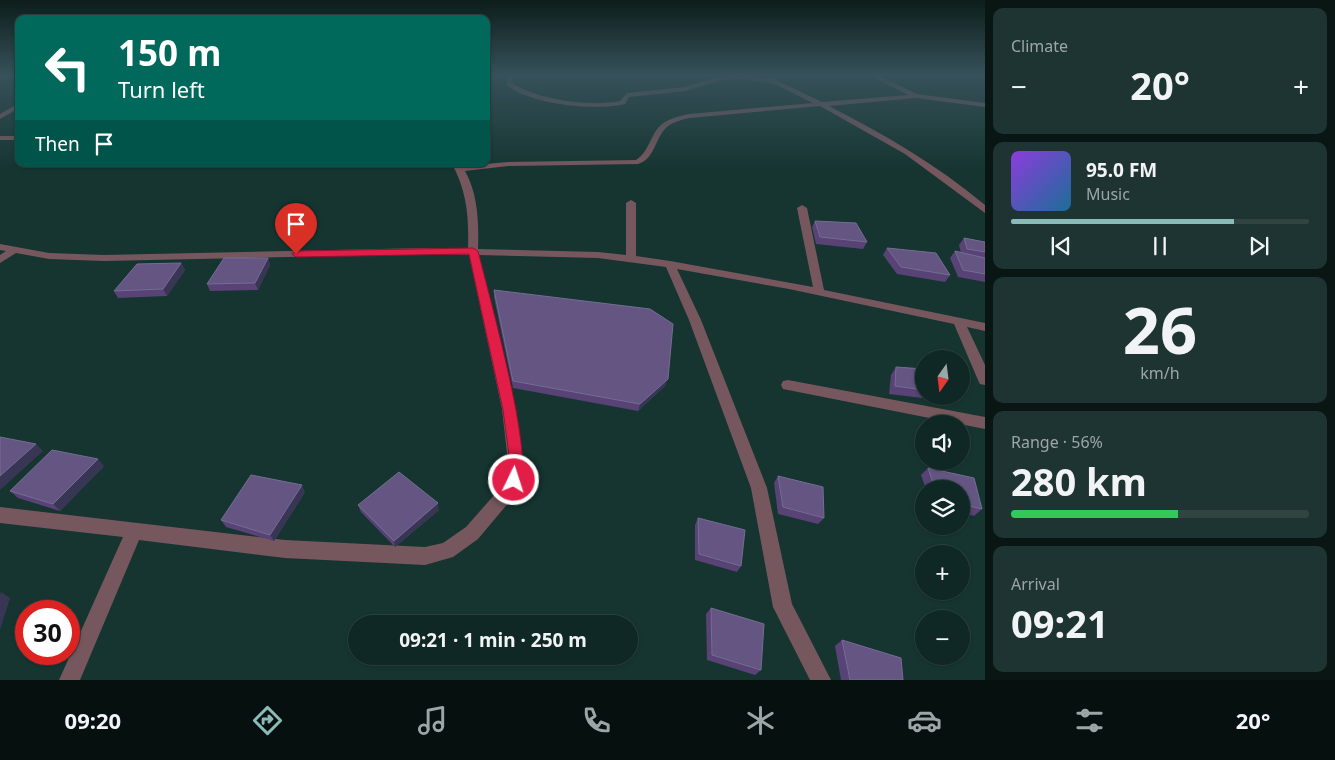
<!DOCTYPE html>
<html lang="en">
<head>
<meta charset="utf-8">
<style>
	body { margin:0; font-family:"Noto Sans",sans-serif; background:#1e3432; color:#f1f3f6; height:100vh; display:flex; flex-direction:column; font-size:19px; white-space:nowrap }
	* { box-sizing:border-box; margin:0 }
	p { font-size:16px; color:#9ca6a7 }
	.icon { flex:none; width:28px; height:28px; fill:none; stroke:currentColor; stroke-width:2; stroke-linecap:round; stroke-linejoin:round }
	.map { position:relative; flex:1; overflow:hidden }
	.side { display:flex; flex-direction:column; gap:8px; padding:8px; background:#091614; width:350px }
	.side>* { flex:none }
	.top-card { position:absolute; left:15px; top:15px; width:475px; height:152px; border-radius:10px; box-shadow:0 1px 4px #0004,0 0 0 1px #304442; background:#00695c; color:#fff; overflow:hidden }
	.needle { width:32px; rotate:194deg }
	.fabs { position:absolute; left:915px; top:350px; display:grid; gap:10px }
	.fabs a { display:grid; place-items:center; width:55px; height:55px; border-radius:50%; background:#102825; box-shadow:0 1px 4px #0004,0 0 0 1px #304442; font-size:25px }
	.speed { position:absolute; left:15px; top:600px; display:flex; gap:10px; font-size:25px; font-weight:700; text-align:center }
	.speed>* { display:grid; place-content:center; width:65px; height:65px; border-radius:50%; background:#102825; box-shadow:0 1px 4px #0004,0 0 0 1px #304442; line-height:1 }
	.speed .limit { border:8px solid #d22; background:#fff; color:#111 }
	.pin { position:absolute; display:grid; place-items:center; width:42px; height:42px; color:#fff; margin:-51px -21px; border-radius:50% 50% 50% 0; rotate:-45deg; box-shadow:0 0 5px #0007 }
	.pin .icon { rotate:45deg }
	.me { position:absolute; width:55px; margin:-28px; rotate:4deg; stroke-linejoin:round; filter:drop-shadow(0 0 4px #0008) }
	.turn { display:flex; align-items:center; gap:18px; height:105px; padding:0 20px; font-size:22px }
	.turn .icon { width:65px; height:65px; stroke-width:2.5 }
	.turn b { display:block; font-size:35px; line-height:42px }
	.then { display:flex; align-items:center; height:48px; padding:0 20px; background:#0003; gap:10px; font-size:19px }
	.big { font-size:38px; font-weight:700; line-height:1.1 }
	.side .tile { flex:1; display:flex; flex-direction:column; justify-content:center; gap:8px; min-width:0; padding:0 18px; border-radius:10px; background:#1e3432 }
	.side .dial { align-items:center; gap:0 }
	.dial b { font-size:65px; line-height:1 }
	.song { display:flex; align-items:center; gap:15px }
	.cover { width:60px; height:60px; border-radius:8px; background:linear-gradient(135deg,hsl(270 70% 55%),hsl(200 70% 35%)) }
	.played { height:5px; border-radius:2px; background:linear-gradient(90deg,#8bbbb9 75%,#304442 75%) }
	.keys { display:flex; justify-content:space-around; direction:ltr }
	.heat { display:flex; justify-content:space-between; align-items:center; font-size:28px; direction:ltr }
	.charge { height:8px; border-radius:4px; background:linear-gradient(90deg,#34c759 56%,#304442 0) }
	.trip { position:absolute; left:348px; top:615px; width:290px; height:50px; border-radius:25px; background:#102825; box-shadow:0 1px 4px #0004,0 0 0 1px #304442; font-weight:700; line-height:50px; text-align:center }
	.dock { display:flex; height:80px; justify-content:space-around; align-items:center; background:#06100f; color:#9ca6a7 }
	.dock .icon { width:35px; height:35px }
	.dock .active { color:#8bbbb9 }
	.dock b { font-size:22px; color:#f1f3f6 }
	main { display:flex; flex:1; min-height:0 }
	.map>svg:first-child { display:block }
	.lines { fill:none; stroke-linecap:round; stroke-linejoin:round }
	.street { fill:#77575e; fill-rule:evenodd }
	.wall { fill:#584276 }
	.shaded-wall { fill:#393555 }
	.building { fill:#645582; stroke:#736e92 }
	.route { fill:#e11d48; stroke:#92132f }
</style>
</head>
<body>
<main>
<div class="map">
<svg width="985" height="680" viewBox="0 0 985 680">
	<rect width="100%" height="100%" fill="#163531"/>
	<g class="lines">
		<g class="street">
			<polygon points="10,74 19,74 19,76 0,80 0,76"/>
			<path d="M506,74H512L513,84C540,100 590,107 620,101L627,93L684,87L722,76L745,75L765,79L770,77L822,102L908,95L867,74H875L917,94L985,103V107L916,98L829,106C884,134 937,165 985,205V213L905,154L820,106L689,118C681,120 673,122 667,127C654,139 656,158 638,164L508,166L465,171C478,194 479,223 478,249L598,252L626,255V203L631,200L636,203V256L670,261L813,287L797,208L802,205L807,208L824,290L985,323V331L967,327L985,365V385L980,384L978,380L954,324L789,289L677,269L701,320L767,488L792,604L831,680H810L773,607L751,488L689,320L666,267L598,258L479,255L516,409L525,471L515,495L478,539L453,557L425,565L285,558L139,540L80,680H59L123,537L0,523V507L285,540L425,547L443,543L466,527L503,485L509,471L502,409L469,255L425,254L104,261L49,259L16,253L0,263V255L6,251L0,250V244L49,253L104,255L425,248L468,249C469,218 467,191 452,164H460L462,166L508,162L636,160C650,151 650,134 662,124C670,118 680,116 689,114L813,103L775,84L745,79L722,80L685,91L629,97L625,104C596,111 530,105 507,85Z"/>
			<polygon points="19,103 19,108 0,119 0,114"/>
			<rect x="0" y="136" width="19" height="4"/>
			<polygon points="788,380 985,417 985,429 783,389 781,385 783,381"/>
		</g>
	</g>
	<g class="wall">
		<polygon points="815,221 867,242 863,249 816,244 812,227"/>
		<polygon points="964,238 985,242 985,282 958,277 950,258 955,251 961,253 959,245"/>
		<polygon points="887,248 950,275 945,282 897,274 883,255"/>
		<polygon points="268,258 270,265 258,290 210,291 207,284"/>
		<polygon points="181,263 185,270 167,296 118,298 114,291"/>
		<polygon points="494,290 665,386 638,411 513,388 494,297"/>
		<polygon points="896,367 924,369 924,396 961,396 961,394 962,395 956,402 889,394 891,375"/>
		<polygon points="104,466 60,511 18,498 10,491"/>
		<polygon points="928,468 974,478 982,509 974,516 961,512 961,489 926,489 921,475"/>
		<polygon points="778,476 824,518 818,524 778,514 774,483"/>
		<polygon points="305,492 274,541 226,527 221,520"/>
		<polygon points="358,505 439,510 395,547 361,512"/>
		<polygon points="698,518 741,566 737,572 695,560 695,525"/>
		<polygon points="711,608 761,670 755,675 707,660 706,614"/>
		<polygon points="842,640 903,680 841,680 835,646"/>
	</g>
	<g class="shaded-wall">
		<polygon points="268,258 270,265 258,290 255,283"/>
		<polygon points="181,263 185,270 167,296 163,289"/>
		<polygon points="668,379 665,386 638,411 640,404"/>
		<polygon points="36,444 43,451 0,490 0,476"/>
		<polygon points="98,459 104,466 60,511 53,504"/>
		<polygon points="302,485 305,492 274,541 270,535"/>
		<polygon points="438,503 439,510 395,547 394,541"/>
		<polygon points="1,592 10,598 0,630 0,595"/>
	</g>
	<g class="building">
		<polygon points="815,221 856,223 867,242 820,237"/>
		<polygon points="964,238 985,242 985,252 967,249"/>
		<polygon points="887,248 936,253 950,275 901,267"/>
		<polygon points="955,251 985,258 985,274 963,270"/>
		<polygon points="224,258 268,258 255,283 207,284"/>
		<polygon points="181,263 163,289 114,291 137,264"/>
		<polygon points="494,290 650,309 673,324 668,379 640,404 513,381"/>
		<polygon points="896,367 924,369 924,390 895,386"/>
		<polygon points="0,437 36,444 0,476"/>
		<polygon points="52,450 98,459 53,504 10,491"/>
		<polygon points="928,468 974,478 982,509 961,504 961,489 935,489"/>
		<polygon points="399,472 438,503 394,541 358,505"/>
		<polygon points="251,475 302,485 270,535 221,520"/>
		<polygon points="778,476 823,487 824,518 783,507"/>
		<polygon points="698,518 745,530 741,566 699,554"/>
		<polygon points="711,608 764,624 761,670 712,655"/>
		<polygon points="842,640 901,658 903,680 850,680"/>
	</g>
	<linearGradient id="sky" x2="0" y2="1"><stop stop-color="#0c1d1b"/><stop offset="0.44" stop-color="#36515a"/><stop offset="1" stop-color="#36515a" stop-opacity="0"/></linearGradient>
	<rect width="985" height="169" fill="url(#sky)"/>
	<path class="route" d="M473,248L478,251C488,292 534,454 520,484L514,486L509,484L507,480L509,455L503,410L469,254L296,257L292,254L296,251Z"/>
</svg>
<div class="fabs">
<a><svg class="needle" viewBox="-14 -14 28 28"><path d="M0-13l5 13h-10z" fill="#e53935"/><path d="M0 13l5-13h-10z" fill="#9ca6a7"/></svg></a>
<a><svg class="icon" aria-label="sound" viewBox="0 0 24 24"><path d="M4 9h4l5-4v14l-5-4H4zM17 9q2 3 0 6"/></svg></a>
<a><svg class="icon" aria-label="layers" viewBox="0 0 24 24"><path d="M12 4l9 5-9 5-9-5zM3 14l9 5 9-5"/></svg></a>
<a>+</a>
<a>−</a>
</div>
<div class="speed"><div class="limit">30</div></div>
<div class="pin" style="left:296px;top:254px;background:#d93025"><svg class="icon" aria-label="arrive" viewBox="0 0 24 24"><path d="M6 21V4h12l-3 4 3 4H6"/></svg></div>
<svg class="me" style="left:514px;top:480px" viewBox="-20 -20 40 40"><circle r="17" fill="#e11d48" stroke="#fff" stroke-width="3"/><path d="M0-11L8 9 0 5-8 9z" fill="#fff"/></svg>
<div class="trip">09:21 · 1 min · 250 m</div>
<div class="top-card">
<div class="turn"><svg class="icon" aria-label="left" viewBox="0 0 24 24"><path d="M17 20v-9H6M10 6l-5 5 5 5"/></svg><div><b>150 m</b>Turn left</div></div>
<div class="then">Then<svg class="icon" aria-label="arrive" viewBox="0 0 24 24"><path d="M6 21V4h12l-3 4 3 4H6"/></svg></div>
</div>
</div>
<section class="side">
<div class="tile"><p>Climate</p>
<div class="heat"><a>−</a><b class="big">20°</b><a>+</a></div>
</div>
<div class="tile">
<div class="song"><i class="cover"></i><div><b>95.0 FM</b><p>Music</p></div></div>
<div class="played"></div>
<div class="keys"><svg class="icon" aria-label="previous" viewBox="0 0 24 24"><path d="M18 5L8 12l10 7zM5 5v14"/></svg><svg class="icon" aria-label="pause" viewBox="0 0 24 24"><path d="M8 5v14M16 5v14"/></svg><svg class="icon" aria-label="next" viewBox="0 0 24 24"><path d="M6 5l10 7-10 7zM19 5v14"/></svg></div>
</div>
<div class="tile dial"><b>26</b><p>km/h</p></div>
<div class="tile"><p>Range · 56%</p><b class="big">280 km</b><div class="charge"></div></div>
<div class="tile"><p>Arrival</p><b class="big">09:21</b></div>
</section>
</main>
<nav class="dock">
<b>09:20</b>
<svg class="icon active" aria-label="directions" viewBox="0 0 24 24"><path d="M12 3l9 9-9 9-9-9zM9 14v-3h6M13 9l2 2-2 2"/></svg>
<svg class="icon" aria-label="music" viewBox="0 0 24 24"><path d="M9 18V5l10-2v13"/><circle cx="6" cy="18" r="3"/><circle cx="16" cy="16" r="3"/></svg>
<svg class="icon" aria-label="phone" viewBox="0 0 24 24"><path d="M5 4h4l2 5-3 2q2 4 5 5l2-3 5 2v4C11 20 4 13 5 4z"/></svg>
<svg class="icon" aria-label="climate" viewBox="0 0 24 24"><path d="M12 3v18M4 7l16 10M4 17L20 7"/></svg>
<svg class="icon" aria-label="car" viewBox="0 0 24 24"><path d="M5 17H2v-5l4-1 3-4h7l3 4 3 1v5h-3M9 17h6M6 11h13"/><circle cx="7" cy="17" r="2"/><circle cx="17" cy="17" r="2"/></svg>
<svg class="icon" aria-label="filters" viewBox="0 0 24 24"><path d="M4 7h16M4 17h16"/><circle cx="9" cy="7" r="2"/><circle cx="15" cy="17" r="2"/></svg>
<b>20°</b>
</nav>
</body>
</html>
